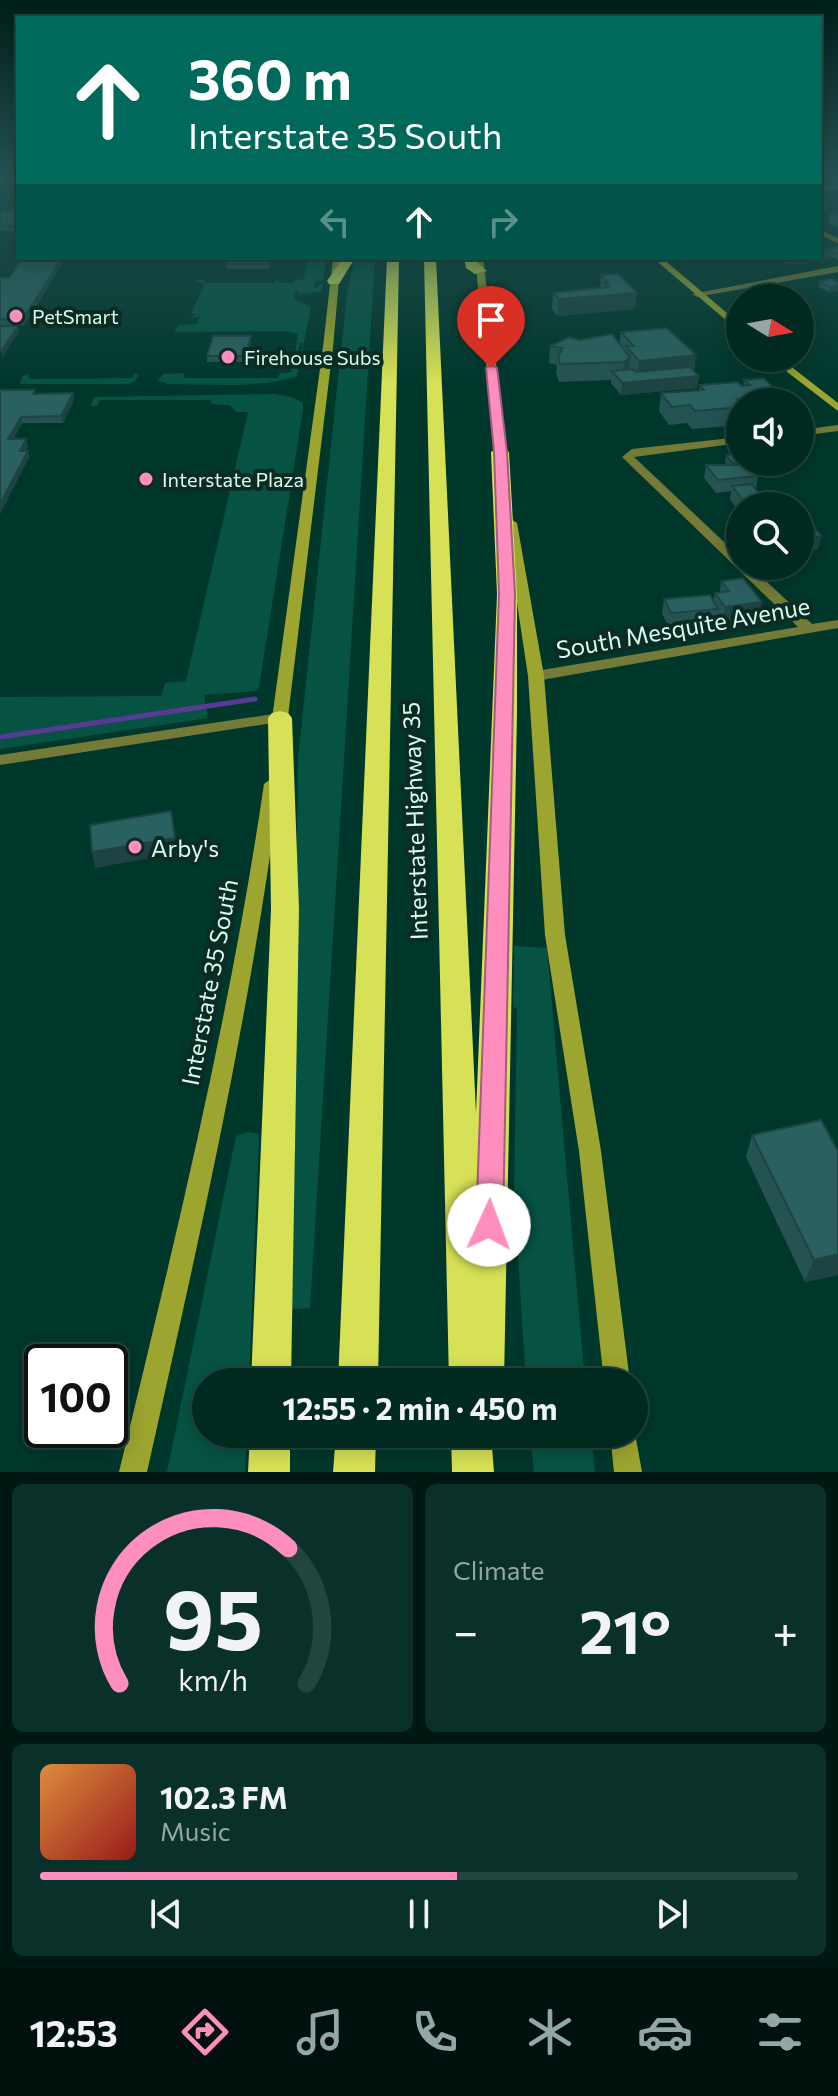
<!DOCTYPE html>
<html lang="en">
<head>
<meta charset="utf-8">
<style>
	body { margin:0; font-family:Commissioner,sans-serif; background:#0a3129; color:#f1f3f6; height:100vh; display:flex; flex-direction:column; font-size:30px; white-space:nowrap }
	* { box-sizing:border-box; margin:0 }
	p { font-size:26px; color:#95a6a5 }
	.icon { flex:none; width:44px; height:44px; fill:none; stroke:currentColor; stroke-width:2; stroke-linecap:round; stroke-linejoin:round }
	.map { position:relative; height:1472px; overflow:hidden }
	.side { display:flex; flex-direction:column; gap:12px; padding:12px; background:#001712; flex:1 }
	.side>* { flex:none }
	.banner { position:absolute; left:16px; top:16px; width:806px; height:244px; border-radius:0px; box-shadow:0 4px 20px #0003,0 0 0 2px #22453e; background:#00695c; color:#fff; overflow:hidden }
	.needle { width:52px; rotate:101deg }
	.buttons { position:absolute; left:726px; top:284px; display:grid; gap:16px }
	.buttons a { display:grid; place-items:center; width:88px; height:88px; border-radius:50%; background:#002920; box-shadow:0 4px 20px #0003,0 0 0 2px #22453e; font-size:40px }
	.speed { position:absolute; left:24px; top:1344px; display:flex; gap:16px; font-size:40px; font-weight:700; text-align:center }
	.speed>* { display:grid; place-content:center; width:104px; height:104px; border-radius:50%; background:#002920; box-shadow:0 4px 20px #0003,0 0 0 2px #22453e; line-height:1 }
	.speed .limit { border:4px solid #111; border-radius:12px; background:#fff; color:#111 }
	.pin { position:absolute; display:grid; place-items:center; width:68px; height:68px; color:#fff; margin:-82px -34px; border-radius:50% 50% 50% 0; rotate:-45deg; box-shadow:0 0 8px #0007 }
	.pin .icon { rotate:45deg }
	.me { position:absolute; width:88px; margin:-44px; rotate:2deg; stroke-linejoin:round; filter:drop-shadow(0 0 6px #0008) }
	.turn { display:flex; align-items:center; gap:28px; height:168px; padding:0 40px; font-size:36px }
	.turn .icon { width:104px; height:104px; stroke-width:2.5 }
	.turn b { display:block; font-size:56px; line-height:68px }
	.lanes { display:flex; align-items:center; height:76px; padding:0 40px; background:#0003; justify-content:center; gap:40px; direction:ltr }
	.lanes .off { opacity:.35 }
	.big { font-size:60px; font-weight:700; line-height:1.1 }
	.side .card { flex:1; display:flex; flex-direction:column; justify-content:center; gap:12px; min-width:0; padding:0 28px; border-radius:12px; background:#0a3129 }
	.side .dial { align-items:center; gap:0 }
	.dial svg { height:208px; overflow:visible; fill:none; stroke:#22453e; stroke-width:7; stroke-linecap:round; text-anchor:middle }
	.dial text { fill:#f1f3f6; stroke:none }
	.song { display:flex; align-items:center; gap:24px }
	.cover { width:96px; height:96px; border-radius:12px; background:linear-gradient(135deg,hsl(30 70% 55%),hsl(0 70% 35%)) }
	.played { height:8px; border-radius:4px; background:linear-gradient(90deg,#fd8ebe 55%,#22453e 55%) }
	.keys { display:flex; justify-content:space-around; direction:ltr }
	.heat { display:flex; justify-content:space-between; align-items:center; font-size:44px; direction:ltr }
	.side .tiles { flex:1; display:grid; gap:12px; grid-template-columns:1fr 1fr }
	.card:last-child { grid-column:span 2 }
	.trip { position:absolute; left:192px; top:1368px; width:456px; height:80px; border-radius:40px; background:#002920; box-shadow:0 4px 20px #0003,0 0 0 2px #22453e; font-weight:700; line-height:80px; text-align:center }
	.menu { display:flex; height:128px; justify-content:space-around; align-items:center; background:#00100d; color:#95a6a5 }
	.menu .icon { width:56px; height:56px }
	.menu .selected { color:#fd8ebe }
	.menu b { font-size:36px; color:#f1f3f6 }
	.map>svg:first-child { display:block }
	.green { fill:#065344 }
	.lines { fill:none; stroke-linecap:round; stroke-linejoin:round }
	.stream { stroke:#563a94; stroke-width:5 }
	.minor { fill:#747a37; fill-rule:evenodd }
	.secondary { fill:#9ca52f; fill-rule:evenodd }
	.motorway { fill:#d6e155; fill-rule:evenodd }
	.wall { fill:#245352 }
	.shaded-wall { fill:#1d4342 }
	.building { fill:#2a605f; stroke:#1d4342; stroke-width:2 }
	.route { fill:#fd8ebe; stroke:#a45c7c; stroke-width:2 }
	.poi-dot { fill:#fd8ebe; stroke:#0d2a23; stroke-width:3 }
	.labels { text-anchor:middle; dominant-baseline:central; stroke-width:8; stroke-linejoin:round; paint-order:stroke }
	.far-poi-label { font-size:20px; fill:#d3fef1; stroke:#0d2a23; text-anchor:start }
	.street-label { font-size:24px; fill:#d3fef1; stroke:#0d2a23 }
	.poi-label { font-size:24px; fill:#d3fef1; stroke:#0d2a23; text-anchor:start }
</style>
</head>
<body>
<div class="map">
<svg width="838" height="1472" viewBox="0 0 838 1472">
	<rect width="100%" height="100%" fill="#00372b"/>
	<g class="green">
		<path d="M308,258H326L323,281H316L314,289L323,282L321,291L298,295L299,291H296L294,300L311,307L297,376C261,389 210,384 168,384L157,380L164,374L185,373L183,378H278L280,373L291,372L295,353H301L303,343H300L298,352H295L298,334L283,331L174,332L179,325L197,324L202,309L198,317H190L197,315L191,313L205,284L194,281L204,279L206,283H275L276,279L280,283H293L295,280L304,279Z"/>
		<polygon points="355,258 375,258 310,1308 291,1309 298,759 347,293"/>
		<polygon points="28,374 29,379 131,378 134,374 139,375 135,381 129,384 20,384 22,377"/>
		<polygon points="274,394 292,397 303,403 303,410 259,687 255,691 204,695 208,718 0,749 0,697 161,696 165,683 186,681 248,412 236,412 230,405 211,404 211,400 100,400 97,406 91,406 94,397"/>
		<polygon points="514,946 547,948 585,1382 526,1382 514,1194 517,1008 513,1007"/>
		<polygon points="248,1132 259,1134 249,1382 206,1382 206,1434 247,1434 245,1472 167,1472 236,1136"/>
		<polygon points="530,1434 591,1434 595,1472 534,1472"/>
	</g>
	<g class="lines">
		<polyline class="stream" points="0,737 255,699"/>
		<g class="minor">
			<polygon points="838,185 838,189 820,192 820,188"/>
			<polygon points="820,230 838,238 838,243 820,235"/>
			<polygon points="838,266 838,272 697,297 692,294"/>
			<polygon points="838,425 838,431 800,436 800,430"/>
			<polygon points="740,437 740,443 634,457 740,557 740,566 750,566 812,624 838,620 838,628 536,681 531,679 528,676 536,671 798,627 622,457 632,449"/>
			<polygon points="280,713 288,718 286,721 0,765 0,755"/>
		</g>
		<g class="secondary">
			<rect x="0" y="179" width="18" height="4"/>
			<polygon points="333,258 341,258 333,347 286,733 278,738 270,733 323,347"/>
			<polygon points="475,258 483,258 509,468 503,472 497,468"/>
			<polygon points="653,258 662,258 740,324 740,332"/>
			<polygon points="769,358 780,358 838,403 838,411"/>
			<polygon points="511,519 517,523 544,676 565,935 601,1151 630,1382 604,1382 579,1151 545,935 528,676 505,523"/>
			<path d="M272,778L280,784C250,1016 198,1244 147,1472H119C174,1244 230,1017 264,784Z"/>
			<polygon points="634,1428 642,1472 614,1472 610,1434 634,1434"/>
		</g>
		<g class="motorway">
			<polygon points="343,258 355,258 339,284 329,284 327,281"/>
			<polygon points="387,258 399,258 378,1382 338,1382"/>
			<polygon points="424,258 436,258 476,1113 497,594 491,452 500,447 509,452 517,594 517,713 504,1382 449,1382"/>
			<polygon points="464,258 476,258 477,263 487,271 475,274 466,268"/>
			<polygon points="280,711 288,713 292,718 299,909 291,1382 251,1382 271,909 268,718 272,713"/>
			<polygon points="250,1434 290,1434 290,1472 248,1472"/>
			<polygon points="336,1434 376,1434 375,1472 333,1472"/>
			<polygon points="451,1434 491,1434 494,1472 452,1472"/>
		</g>
	</g>
	<g class="wall">
		<polygon points="18,211 18,231 0,231 0,214"/>
		<polygon points="838,212 838,228 828,223 830,213"/>
		<polygon points="838,248 838,260 830,256 829,259 816,261 811,258 820,258 827,252 828,249"/>
		<polygon points="23,258 66,258 24,325 0,325 0,278 9,278"/>
		<polygon points="271,258 268,269 226,269 226,264"/>
		<polygon points="554,258 575,258 575,261 555,261"/>
		<polygon points="781,258 810,258 809,263 788,265 780,260"/>
		<polygon points="601,275 637,293 635,309 557,316 552,309 553,293 600,288"/>
		<polygon points="832,279 829,292 819,287 820,281"/>
		<polygon points="621,332 696,355 694,371 699,376 697,388 621,395 611,383 611,380 559,382 556,373 557,365 549,363 550,346 579,340 619,345"/>
		<polygon points="251,336 251,342 246,362 207,362 207,356"/>
		<polygon points="744,380 781,395 780,402 740,402 740,425 692,429 687,423 669,425 659,411 661,393 699,390 700,385 743,386"/>
		<polygon points="0,390 36,394 73,393 74,400 63,423 22,423 13,439 28,446 25,451 28,451 29,457 0,514"/>
		<polygon points="726,455 746,462 745,465 758,476 756,489 758,492 778,498 777,506 740,506 740,513 730,499 731,491 716,493 704,478 706,465 727,465 725,462"/>
		<polygon points="721,581 759,616 723,621 717,614 716,623 669,627 662,614 664,599 713,601 715,593 720,592"/>
		<polygon points="752,1135 838,1151 838,1275 805,1282 746,1157"/>
	</g>
	<g class="shaded-wall">
		<polygon points="828,200 826,210 820,211 820,201"/>
		<polygon points="830,254 829,259 816,261 816,258 820,258 820,255"/>
		<polygon points="62,258 66,258 24,325 23,319"/>
		<polygon points="810,258 809,263 788,265 789,260"/>
		<polygon points="838,285 838,291 829,292 830,287"/>
		<polygon points="637,293 635,309 557,316 559,299"/>
		<polygon points="18,326 19,331 3,357 1,351"/>
		<polygon points="251,336 251,342 246,362 245,356"/>
		<polygon points="696,355 694,373 637,379 639,361"/>
		<polygon points="630,358 628,376 622,380 624,362"/>
		<polygon points="699,376 697,388 621,395 622,383"/>
		<polygon points="73,393 74,400 63,423 61,416"/>
		<polygon points="21,417 22,423 10,446 8,439"/>
		<polygon points="26,439 28,446 21,457 20,451"/>
		<polygon points="28,451 29,457 0,514 0,504"/>
		<polygon points="822,536 818,550 809,551 807,558 800,559 800,545 805,538"/>
		<polygon points="762,602 759,616 723,621 725,607"/>
		<polygon points="175,838 178,853 95,868 92,852"/>
		<polygon points="838,1254 838,1275 805,1282 814,1260"/>
	</g>
	<g class="building">
		<polygon points="820,195 828,200 820,201"/>
		<polygon points="3,211 18,211 18,226 0,226 0,214"/>
		<polygon points="838,212 838,217 830,213"/>
		<polygon points="838,248 838,254 828,249 837,248"/>
		<polygon points="820,249 821,249 830,254 820,255"/>
		<polygon points="23,258 62,258 23,319 0,319 0,278 9,278"/>
		<polygon points="228,258 269,258 268,264 226,264"/>
		<polygon points="618,274 637,293 559,299 553,293 609,287 604,282 608,282 601,275"/>
		<polygon points="832,279 838,283 838,285 830,287 820,281"/>
		<polygon points="0,326 18,326 1,351 0,351"/>
		<polygon points="667,328 696,355 639,361 626,346 634,346 621,332"/>
		<polygon points="612,334 630,358 624,362 560,364 558,356 563,348 550,346 569,337 579,340"/>
		<polygon points="213,336 251,336 245,356 207,356"/>
		<polygon points="690,367 699,376 622,383 612,371 633,369 636,372"/>
		<polygon points="764,378 781,395 737,399 740,403 740,407 695,411 690,405 672,407 661,393 704,390 700,385 738,382 742,386 750,385 744,380"/>
		<polygon points="0,390 35,390 33,394 73,393 61,416 21,417 8,439 26,439 20,451 28,451 0,504"/>
		<polygon points="740,454 740,462 744,462 732,463 726,455"/>
		<polygon points="706,465 749,465 758,476 718,480"/>
		<polygon points="752,484 758,492 773,491 778,498 744,501 732,486"/>
		<polygon points="810,523 822,536 805,538 810,544 800,545 800,524"/>
		<polygon points="743,578 762,602 725,607 715,593 729,591 721,581"/>
		<polygon points="710,595 718,609 671,613 664,599"/>
		<polygon points="171,811 175,838 92,852 90,825"/>
		<polygon points="821,1120 838,1151 838,1254 814,1260 752,1135"/>
	</g>
	<linearGradient id="sky" x2="0" y2="1"><stop stop-color="#001e18"/><stop offset="0.46" stop-color="#265355"/><stop offset="1" stop-color="#265355" stop-opacity="0"/></linearGradient>
	<rect width="838" height="383" fill="url(#sky)"/>
	<polygon class="route" points="491,365 497,368 507,452 515,594 503,1225 499,1233 489,1237 480,1233 476,1225 499,594 494,452 486,368"/>
	<g class="poi-dot">
		<circle cx="16" cy="316" r="8"/>
		<circle cx="228" cy="357" r="8"/>
		<circle cx="146" cy="479" r="8"/>
		<circle cx="135" cy="847" r="8"/>
	</g>
	<g class="labels">
		<g class="far-poi-label">
			<text x="32" y="316">PetSmart</text>
			<text x="244" y="357">Firehouse Subs</text>
			<text x="162" y="479">Interstate Plaza</text>
		</g>
		<g class="street-label">
			<text transform="translate(683 627) rotate(-10)">South Mesquite Avenue</text>
			<text transform="translate(414 821) rotate(-92)">Interstate Highway 35</text>
			<text transform="translate(209 982) rotate(-79)">Interstate 35 South</text>
		</g>
		<g class="poi-label">
			<text x="151" y="847">Arby's</text>
		</g>
	</g>
</svg>
<div class="buttons">
<a><svg class="needle" viewBox="-14 -14 28 28"><path d="M0-13l5 13h-10z" fill="#e53935"/><path d="M0 13l5-13h-10z" fill="#95a6a5"/></svg></a>
<a><svg class="icon" aria-label="sound" viewBox="0 0 24 24"><path d="M4 9h4l5-4v14l-5-4H4zM17 9q2 3 0 6"/></svg></a>
<a><svg class="icon" aria-label="search" viewBox="0 0 24 24"><circle cx="10" cy="10" r="6"/><path d="M15 15l6 6"/></svg></a>
</div>
<div class="speed"><div class="limit">100</div></div>
<div class="pin" style="left:491px;top:368px;background:#d93025"><svg class="icon" aria-label="arrive" viewBox="0 0 24 24"><path d="M6 21V4h12l-3 4 3 4H6"/></svg></div>
<svg class="me" style="left:489px;top:1225px" viewBox="-20 -20 40 40"><circle r="19" fill="#fff"/><path d="M0-13L10 11 0 6-10 11z" fill="#fd8ebe"/></svg>
<div class="trip">12:55 · 2 min · 450 m</div>
<div class="banner">
<div class="turn"><svg class="icon" aria-label="ahead" viewBox="0 0 24 24"><path d="M12 20V5M6 11l6-6 6 6"/></svg><div><b>360 m</b>Interstate 35 South</div></div>
<div class="lanes"><svg class="icon off" aria-label="left" viewBox="0 0 24 24"><path d="M17 20v-9H6M10 6l-5 5 5 5"/></svg><svg class="icon" aria-label="ahead" viewBox="0 0 24 24"><path d="M12 20V5M6 11l6-6 6 6"/></svg><svg class="icon off" aria-label="right" viewBox="0 0 24 24"><path d="M7 20v-9h11M14 6l5 5-5 5"/></svg></div>
</div>
</div>
<section class="side">
<div class="tiles">
<div class="card dial"><svg viewBox="0 0 100 80">
<path d="M14 69A42 42 0 1 1 86 69"/>
<path d="M14 69A42 42 0 0 1 79 17" stroke="#fd8ebe"/>
<text x="50" y="56" font-size="32" font-weight="700">95</text>
<text x="50" y="72" font-size="11">km/h</text>
</svg></div>
<div class="card"><p>Climate</p>
<div class="heat"><a>−</a><b class="big">21°</b><a>+</a></div>
</div>
<div class="card">
<div class="song"><i class="cover"></i><div><b>102.3 FM</b><p>Music</p></div></div>
<div class="played"></div>
<div class="keys"><svg class="icon" aria-label="previous" viewBox="0 0 24 24"><path d="M18 5L8 12l10 7zM5 5v14"/></svg><svg class="icon" aria-label="pause" viewBox="0 0 24 24"><path d="M8 5v14M16 5v14"/></svg><svg class="icon" aria-label="next" viewBox="0 0 24 24"><path d="M6 5l10 7-10 7zM19 5v14"/></svg></div>
</div>
</div>
</section>
<nav class="menu">
<b>12:53</b>
<svg class="icon selected" aria-label="directions" viewBox="0 0 24 24"><path d="M12 3l9 9-9 9-9-9zM9 14v-3h6M13 9l2 2-2 2"/></svg>
<svg class="icon" aria-label="music" viewBox="0 0 24 24"><path d="M9 18V5l10-2v13"/><circle cx="6" cy="18" r="3"/><circle cx="16" cy="16" r="3"/></svg>
<svg class="icon" aria-label="phone" viewBox="0 0 24 24"><path d="M5 4h4l2 5-3 2q2 4 5 5l2-3 5 2v4C11 20 4 13 5 4z"/></svg>
<svg class="icon" aria-label="climate" viewBox="0 0 24 24"><path d="M12 3v18M4 7l16 10M4 17L20 7"/></svg>
<svg class="icon" aria-label="car" viewBox="0 0 24 24"><path d="M5 17H2v-5l4-1 3-4h7l3 4 3 1v5h-3M9 17h6M6 11h13"/><circle cx="7" cy="17" r="2"/><circle cx="17" cy="17" r="2"/></svg>
<svg class="icon" aria-label="filters" viewBox="0 0 24 24"><path d="M4 7h16M4 17h16"/><circle cx="9" cy="7" r="2"/><circle cx="15" cy="17" r="2"/></svg>
</nav>
</body>
</html>
